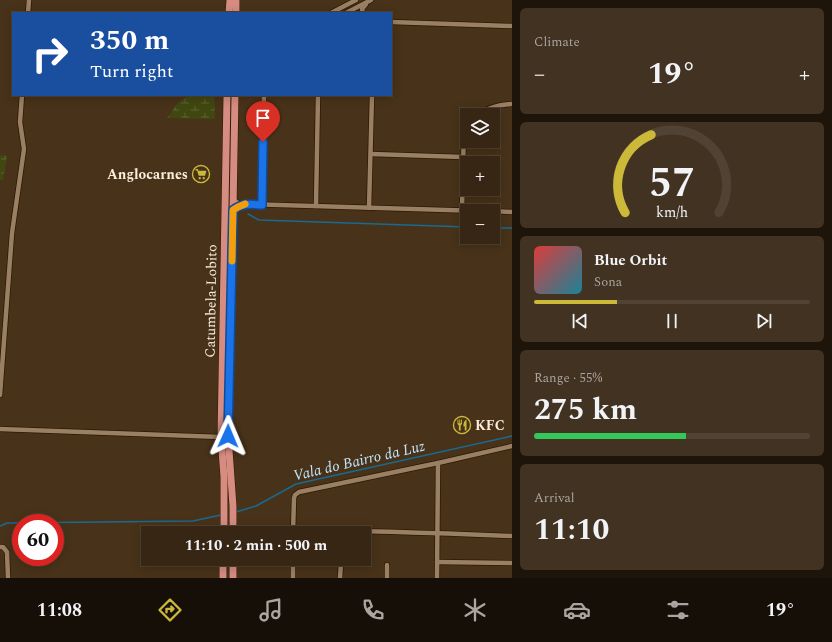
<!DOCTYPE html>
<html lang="en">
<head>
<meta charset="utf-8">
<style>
	body { margin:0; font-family:Spectral,serif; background:#413221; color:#f1f3f6; height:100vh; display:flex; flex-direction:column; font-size:15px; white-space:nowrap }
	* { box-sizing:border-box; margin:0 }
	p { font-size:13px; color:#aaa5a0 }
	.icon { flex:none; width:22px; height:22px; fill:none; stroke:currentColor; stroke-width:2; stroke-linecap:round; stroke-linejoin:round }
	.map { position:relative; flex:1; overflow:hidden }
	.panel { display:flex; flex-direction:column; gap:8px; padding:8px; background:#1e150a; width:320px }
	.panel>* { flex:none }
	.guide { position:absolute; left:12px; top:12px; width:380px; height:84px; border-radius:0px; box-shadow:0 2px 10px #0003,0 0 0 1px #504333; background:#1a4fa0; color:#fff; overflow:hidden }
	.controls { position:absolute; left:460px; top:108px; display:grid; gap:8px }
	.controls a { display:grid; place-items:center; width:40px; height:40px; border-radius:0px; background:#362613; box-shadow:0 2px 10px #0003,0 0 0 1px #504333; font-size:20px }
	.speed { position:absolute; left:12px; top:514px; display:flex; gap:8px; font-size:20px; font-weight:700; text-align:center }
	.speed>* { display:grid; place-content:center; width:52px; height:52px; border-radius:50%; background:#362613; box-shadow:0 2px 10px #0003,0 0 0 1px #504333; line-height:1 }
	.speed .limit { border:6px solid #d22; background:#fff; color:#111 }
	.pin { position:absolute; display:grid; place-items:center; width:34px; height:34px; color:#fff; margin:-41px -17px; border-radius:50% 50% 50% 0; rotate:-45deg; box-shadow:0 0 4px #0007 }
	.pin .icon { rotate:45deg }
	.me { position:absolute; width:44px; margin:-22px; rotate:1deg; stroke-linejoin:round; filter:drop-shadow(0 0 3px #0008) }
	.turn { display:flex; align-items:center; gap:14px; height:84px; padding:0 12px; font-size:18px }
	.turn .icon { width:52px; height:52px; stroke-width:2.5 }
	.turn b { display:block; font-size:28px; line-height:34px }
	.big { font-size:30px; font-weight:700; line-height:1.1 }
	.panel .card { flex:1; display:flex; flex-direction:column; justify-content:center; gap:6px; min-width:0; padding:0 14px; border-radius:6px; background:#413221 }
	.panel .dial { align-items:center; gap:0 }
	.dial svg { height:104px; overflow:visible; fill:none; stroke:#504333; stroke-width:7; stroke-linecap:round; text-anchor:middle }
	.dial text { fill:#f1f3f6; stroke:none }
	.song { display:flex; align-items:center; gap:12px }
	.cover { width:48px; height:48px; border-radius:6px; background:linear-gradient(135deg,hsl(0 70% 55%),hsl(190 70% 35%)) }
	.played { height:4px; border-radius:2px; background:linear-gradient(90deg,#ccb939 30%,#504333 30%) }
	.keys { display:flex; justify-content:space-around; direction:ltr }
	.heat { display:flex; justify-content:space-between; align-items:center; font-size:22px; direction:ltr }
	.charge { height:6px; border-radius:3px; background:linear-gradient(90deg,#34c759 55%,#504333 0) }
	.trip { position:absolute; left:141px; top:526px; width:230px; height:40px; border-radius:0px; background:#362613; box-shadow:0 2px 10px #0003,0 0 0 1px #504333; font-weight:700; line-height:40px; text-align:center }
	.tab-bar { display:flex; height:64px; justify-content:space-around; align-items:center; background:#160f08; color:#aaa5a0 }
	.tab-bar .icon { width:28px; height:28px }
	.tab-bar .current { color:#ccb939 }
	.tab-bar b { font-size:18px; color:#f1f3f6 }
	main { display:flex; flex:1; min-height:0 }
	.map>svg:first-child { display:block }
	.wetland { fill:url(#wetland-marsh) }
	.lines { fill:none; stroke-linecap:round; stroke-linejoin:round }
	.stream { stroke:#1a6a91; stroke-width:1.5 }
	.minor-casing { stroke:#2d1901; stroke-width:6 }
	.primary-casing { stroke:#2d1901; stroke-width:8 }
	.minor { stroke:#997f64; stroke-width:4.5 }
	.primary { stroke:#d68c81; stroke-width:7 }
	.route-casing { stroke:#114b97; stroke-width:10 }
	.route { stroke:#1a73e8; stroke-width:7 }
	.slow { stroke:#f59e0b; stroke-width:7 }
	.labels { text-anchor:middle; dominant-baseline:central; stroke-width:4; stroke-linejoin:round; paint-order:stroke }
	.poi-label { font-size:14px; font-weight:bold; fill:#fbedde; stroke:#483219; text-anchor:end }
	.street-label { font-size:14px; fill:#fbedde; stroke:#483219 }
	.water-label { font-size:15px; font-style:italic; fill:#c0e5fc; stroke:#483219 }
</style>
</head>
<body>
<main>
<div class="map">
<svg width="512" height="578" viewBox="0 0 512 578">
	<defs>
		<pattern id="wetland-marsh" width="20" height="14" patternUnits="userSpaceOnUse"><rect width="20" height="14" fill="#414710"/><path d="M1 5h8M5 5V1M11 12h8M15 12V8" fill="none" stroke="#5d6232"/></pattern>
	</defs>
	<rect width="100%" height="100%" fill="#483219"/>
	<g class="wetland">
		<polygon points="188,95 214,95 215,119 167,118 177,104"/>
		<polygon points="0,155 7,156 3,180 0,180"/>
	</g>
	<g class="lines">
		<g class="stream">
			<polyline points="248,214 259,220 467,227"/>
			<polyline points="493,228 512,228"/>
			<polyline points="236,512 256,506 296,484 512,436"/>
			<polyline points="0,526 7,523 193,521 221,515"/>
		</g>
		<g class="minor-casing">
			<g id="minor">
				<polyline points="28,13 29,0"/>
				<polyline points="331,13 356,0"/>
				<polyline points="346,13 371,0"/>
				<polyline points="363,13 362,9 366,4"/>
				<polyline points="391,22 512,26"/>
				<path d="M476,115C487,108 498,105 511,104"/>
				<polyline points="371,154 463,157"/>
				<polyline points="234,200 240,204 245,204 481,211"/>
				<polyline points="262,205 264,95"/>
				<polyline points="316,206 318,95"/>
				<polyline points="369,208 372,95"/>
				<polyline points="462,210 464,128 467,122"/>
				<polyline points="493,211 512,212"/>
				<polyline points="0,395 12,233 24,149 20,122 22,95"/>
				<polyline points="0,429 221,437"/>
				<path d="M233,531C326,529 419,532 512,536"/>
				<polyline points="293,533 294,498 295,495 299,492 438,463 512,446"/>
				<polyline points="0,547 3,547 7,552 8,578"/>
				<polyline points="437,562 512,563"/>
				<polyline points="387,565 387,578"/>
				<polyline points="293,578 293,559"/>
				<polyline points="340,578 341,563"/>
				<polyline points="437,578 438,463"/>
			</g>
		</g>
		<g class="primary-casing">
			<g id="primary">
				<polyline points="229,13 230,0"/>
				<polyline points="236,13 236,0"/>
				<polyline points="224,533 224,477 221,437 227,95"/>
				<polyline points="233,533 233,506 228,436 233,210 235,95"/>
				<polyline points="223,578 223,559"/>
				<polyline points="233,578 233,559"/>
			</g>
		</g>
		<use href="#minor" class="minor"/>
		<use href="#primary" class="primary"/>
	</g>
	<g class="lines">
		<g class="route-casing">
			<path id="route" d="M228,436L233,210C242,203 251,204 262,205L263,142"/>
		</g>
		<use href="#route" class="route"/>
		<polyline class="slow" points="232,261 233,210 238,207 245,204"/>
	</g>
	<defs>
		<g id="supermarket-ring" transform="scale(0.9)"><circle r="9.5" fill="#483219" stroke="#ccb939" stroke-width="1.5"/><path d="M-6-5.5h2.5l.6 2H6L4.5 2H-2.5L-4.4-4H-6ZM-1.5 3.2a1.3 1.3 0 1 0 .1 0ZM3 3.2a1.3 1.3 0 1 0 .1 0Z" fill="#ccb939"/></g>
		<g id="restaurant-ring" transform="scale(0.9)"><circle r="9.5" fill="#483219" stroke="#ccb939" stroke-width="1.5"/><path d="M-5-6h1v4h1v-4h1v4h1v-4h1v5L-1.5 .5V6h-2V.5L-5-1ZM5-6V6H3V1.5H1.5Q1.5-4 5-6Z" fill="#ccb939"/></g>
	</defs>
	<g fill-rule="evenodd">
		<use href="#supermarket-ring" x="201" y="174"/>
		<use href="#restaurant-ring" x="462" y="425"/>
	</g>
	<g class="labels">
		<g class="poi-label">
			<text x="188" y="174">Anglocarnes</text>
			<text x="475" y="425" text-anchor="start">KFC</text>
		</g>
		<g class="street-label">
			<text transform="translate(211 301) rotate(-89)">Catumbela-Lobito</text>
		</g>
		<g class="water-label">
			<text transform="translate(359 461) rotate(-13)">Vala do Bairro da Luz</text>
		</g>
	</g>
</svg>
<div class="controls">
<a><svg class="icon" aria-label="layers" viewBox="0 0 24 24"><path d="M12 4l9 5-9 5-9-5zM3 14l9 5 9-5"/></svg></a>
<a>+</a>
<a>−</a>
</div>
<div class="speed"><div class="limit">60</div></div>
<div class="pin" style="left:263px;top:142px;background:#d93025"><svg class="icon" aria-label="arrive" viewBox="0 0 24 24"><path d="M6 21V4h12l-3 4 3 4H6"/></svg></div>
<svg class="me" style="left:228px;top:436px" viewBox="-20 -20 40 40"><path d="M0-17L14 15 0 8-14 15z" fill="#1a73e8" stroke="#fff" stroke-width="4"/></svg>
<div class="trip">11:10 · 2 min · 500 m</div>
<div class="guide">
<div class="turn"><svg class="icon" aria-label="right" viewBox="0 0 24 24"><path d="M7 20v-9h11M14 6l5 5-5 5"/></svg><div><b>350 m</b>Turn right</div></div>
</div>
</div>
<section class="panel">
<div class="card"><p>Climate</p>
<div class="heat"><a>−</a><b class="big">19°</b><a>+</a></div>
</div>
<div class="card dial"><svg viewBox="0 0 100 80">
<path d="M14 69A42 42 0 1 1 86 69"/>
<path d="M14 69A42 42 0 0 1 34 9" stroke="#ccb939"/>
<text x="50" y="56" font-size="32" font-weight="700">57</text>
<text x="50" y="72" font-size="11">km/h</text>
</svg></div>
<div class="card">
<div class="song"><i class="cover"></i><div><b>Blue Orbit</b><p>Sona</p></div></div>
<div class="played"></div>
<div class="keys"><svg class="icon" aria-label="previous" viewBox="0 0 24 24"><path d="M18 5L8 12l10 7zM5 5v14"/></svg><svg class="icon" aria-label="pause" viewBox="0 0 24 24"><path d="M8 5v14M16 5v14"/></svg><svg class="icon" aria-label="next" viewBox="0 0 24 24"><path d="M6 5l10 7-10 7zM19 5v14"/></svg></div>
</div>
<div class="card"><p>Range · 55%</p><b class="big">275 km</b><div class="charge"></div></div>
<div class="card"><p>Arrival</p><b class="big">11:10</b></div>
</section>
</main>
<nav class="tab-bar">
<b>11:08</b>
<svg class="icon current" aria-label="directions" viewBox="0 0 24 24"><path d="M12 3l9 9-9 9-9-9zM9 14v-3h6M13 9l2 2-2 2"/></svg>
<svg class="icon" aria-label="music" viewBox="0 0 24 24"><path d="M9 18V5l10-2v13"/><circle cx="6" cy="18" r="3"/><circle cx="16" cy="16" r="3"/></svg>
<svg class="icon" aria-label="phone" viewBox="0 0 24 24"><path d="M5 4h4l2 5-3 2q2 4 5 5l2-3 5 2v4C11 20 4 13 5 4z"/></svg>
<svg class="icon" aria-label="climate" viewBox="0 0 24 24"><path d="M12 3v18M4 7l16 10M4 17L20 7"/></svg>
<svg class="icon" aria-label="car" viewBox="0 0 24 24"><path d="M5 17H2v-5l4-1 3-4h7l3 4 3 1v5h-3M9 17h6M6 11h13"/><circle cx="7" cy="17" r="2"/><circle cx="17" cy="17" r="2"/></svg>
<svg class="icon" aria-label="filters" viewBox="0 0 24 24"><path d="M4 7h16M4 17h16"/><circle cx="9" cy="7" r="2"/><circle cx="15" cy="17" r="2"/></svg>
<b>19°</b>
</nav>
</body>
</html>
